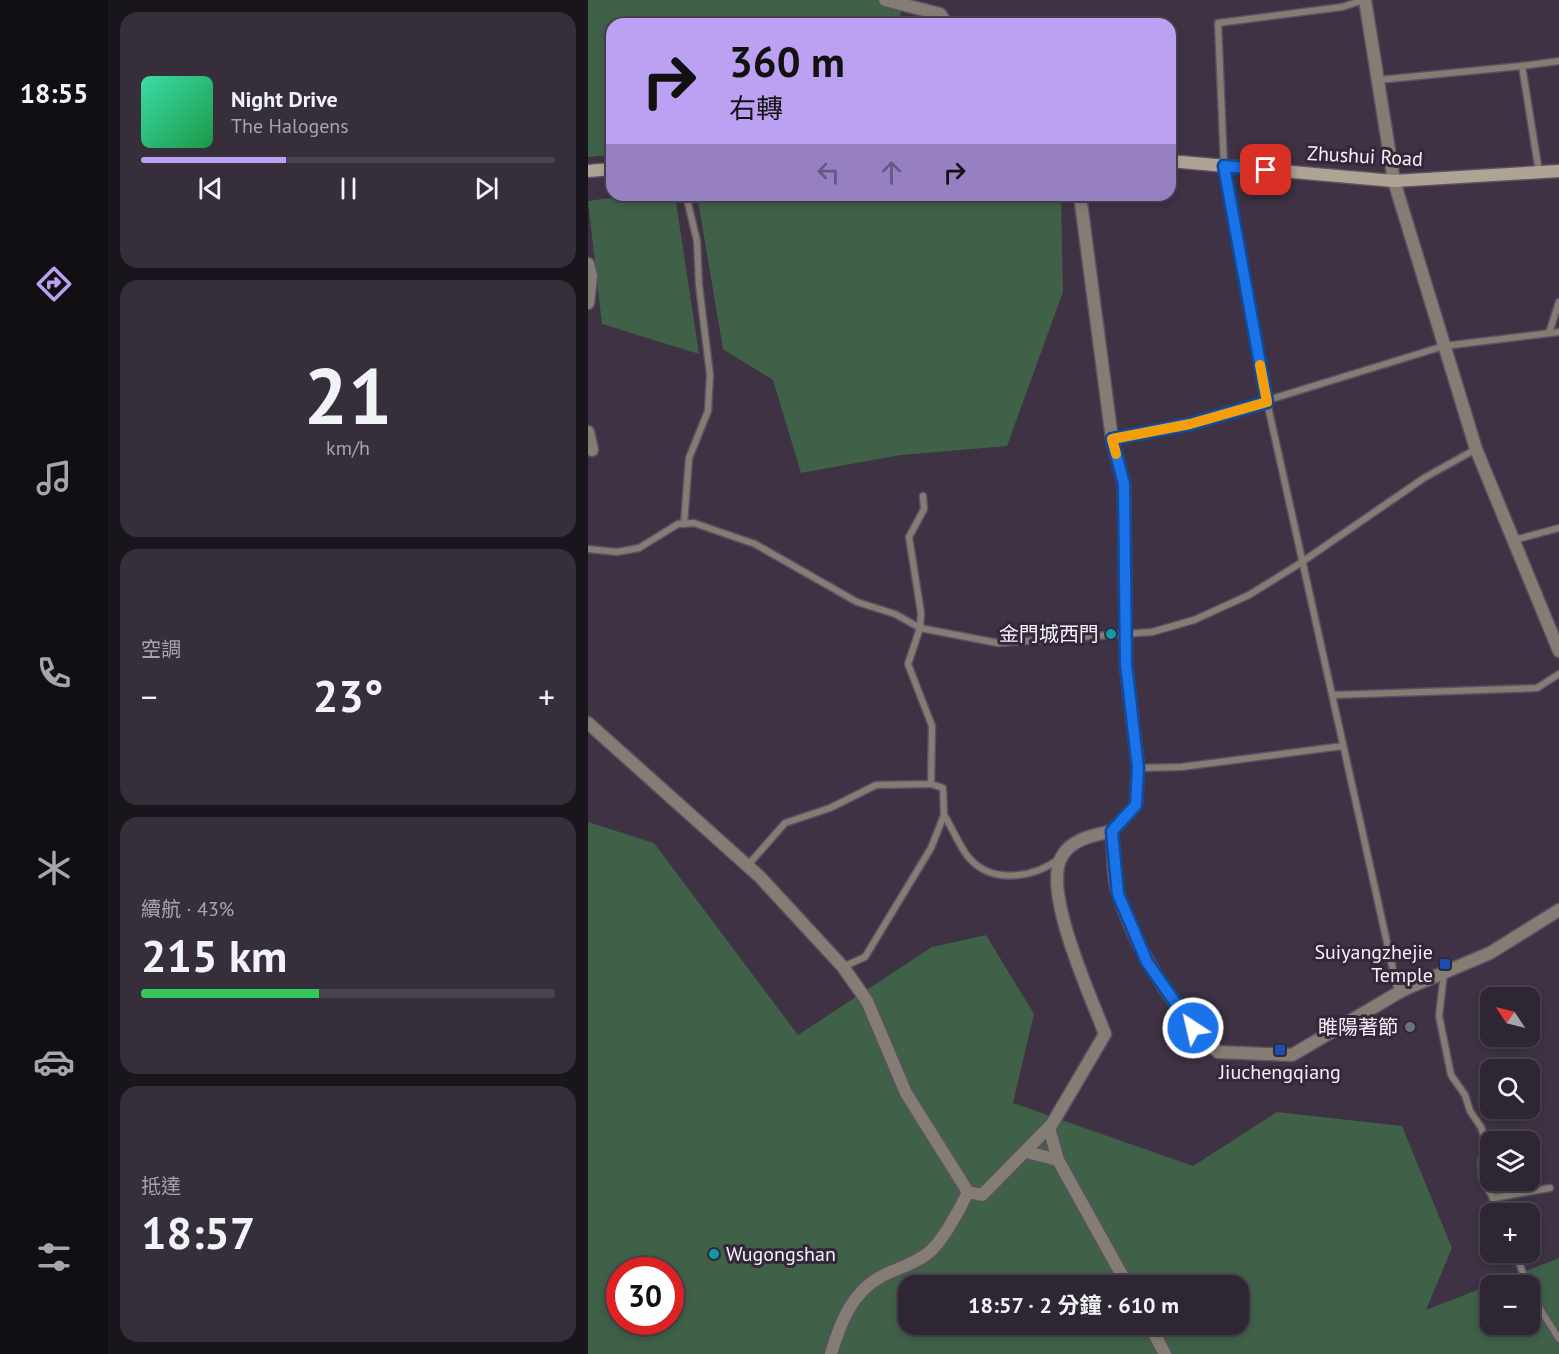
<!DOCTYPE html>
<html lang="zh-TW">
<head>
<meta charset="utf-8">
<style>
	body { margin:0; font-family:"PT Sans","Noto Sans TC",sans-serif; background:#362e3b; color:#f1f3f6; height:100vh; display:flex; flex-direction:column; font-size:22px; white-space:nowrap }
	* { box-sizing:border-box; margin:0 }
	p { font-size:20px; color:#a7a5ac }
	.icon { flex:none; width:33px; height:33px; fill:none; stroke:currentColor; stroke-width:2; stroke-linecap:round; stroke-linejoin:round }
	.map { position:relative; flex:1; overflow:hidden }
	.drawer { display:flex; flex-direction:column; gap:12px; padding:12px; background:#19151c; width:480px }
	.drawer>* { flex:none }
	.banner { position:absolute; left:18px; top:18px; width:570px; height:183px; border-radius:18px; box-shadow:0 3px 9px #0003,0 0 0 2px #49434e; background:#bca0f2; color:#111; overflow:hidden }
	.needle { width:39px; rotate:305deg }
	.fabs { position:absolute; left:892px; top:987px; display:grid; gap:12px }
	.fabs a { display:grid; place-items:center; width:60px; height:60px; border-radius:12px; background:#2e2633; box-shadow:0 3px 9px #0003,0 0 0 2px #49434e; font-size:30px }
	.speed { position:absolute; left:18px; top:1257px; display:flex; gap:12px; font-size:30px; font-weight:700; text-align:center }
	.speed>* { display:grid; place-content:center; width:78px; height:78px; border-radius:50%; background:#2e2633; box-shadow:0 3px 9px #0003,0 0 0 2px #49434e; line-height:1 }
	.speed .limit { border:9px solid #d22; background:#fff; color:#111 }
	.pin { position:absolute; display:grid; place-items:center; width:51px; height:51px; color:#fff; margin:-26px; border-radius:12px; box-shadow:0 3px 9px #0006 }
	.me { position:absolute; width:66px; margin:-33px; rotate:325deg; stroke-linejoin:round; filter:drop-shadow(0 0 4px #0008) }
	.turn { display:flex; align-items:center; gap:21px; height:126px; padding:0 24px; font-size:27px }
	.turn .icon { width:78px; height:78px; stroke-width:2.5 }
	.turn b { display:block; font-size:42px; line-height:51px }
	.lanes { display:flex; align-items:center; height:57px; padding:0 24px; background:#0003; justify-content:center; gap:30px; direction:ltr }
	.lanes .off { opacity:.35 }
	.big { font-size:45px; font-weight:700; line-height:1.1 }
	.drawer .card { flex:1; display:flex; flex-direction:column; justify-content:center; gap:9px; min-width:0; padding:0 21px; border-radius:18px; background:#362e3b }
	.drawer .dial { align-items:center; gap:0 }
	.dial b { font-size:78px; line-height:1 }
	.song { display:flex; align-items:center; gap:18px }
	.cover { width:72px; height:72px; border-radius:9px; background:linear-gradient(135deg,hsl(160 70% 55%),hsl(140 70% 35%)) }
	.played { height:6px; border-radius:3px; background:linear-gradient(90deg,#bca0f2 35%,#49434e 35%) }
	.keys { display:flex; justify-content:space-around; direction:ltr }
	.heat { display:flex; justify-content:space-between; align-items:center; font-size:33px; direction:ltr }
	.charge { height:9px; border-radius:4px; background:linear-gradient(90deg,#34c759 43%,#49434e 0) }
	.trip { position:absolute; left:310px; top:1275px; width:351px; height:60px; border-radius:18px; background:#2e2633; box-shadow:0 3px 9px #0003,0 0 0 2px #49434e; font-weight:700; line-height:60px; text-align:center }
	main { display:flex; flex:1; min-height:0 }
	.dock { display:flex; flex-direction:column; width:108px; justify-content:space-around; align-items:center; background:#120f14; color:#a7a5ac }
	.dock .icon { width:42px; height:42px }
	.dock .current { color:#bca0f2 }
	.dock b { font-size:27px; color:#f1f3f6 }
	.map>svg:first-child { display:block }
	.green { fill:#3e6148; fill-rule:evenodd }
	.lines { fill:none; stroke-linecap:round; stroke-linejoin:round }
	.service-casing { stroke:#5c5061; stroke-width:9 }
	.minor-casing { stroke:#5c5061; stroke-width:15 }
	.secondary-casing { stroke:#5c5061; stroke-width:15 }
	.service { stroke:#847d74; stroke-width:6 }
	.minor { stroke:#847d74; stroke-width:12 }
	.secondary { stroke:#afa396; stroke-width:12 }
	.route-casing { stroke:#114b97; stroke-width:15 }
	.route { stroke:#1a73e8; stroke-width:10 }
	.slow { stroke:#f59e0b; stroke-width:10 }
	.culture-dot { fill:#0f9aa8; stroke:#332839; stroke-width:2 }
	.transit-dot { fill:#1a4fb4; stroke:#332839; stroke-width:2 }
	.worship-dot { fill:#6b7280; stroke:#332839; stroke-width:2 }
	.labels { text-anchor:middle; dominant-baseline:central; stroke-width:6; stroke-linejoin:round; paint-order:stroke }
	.street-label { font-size:20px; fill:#f7f0fb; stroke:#332839 }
	.poi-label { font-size:20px; fill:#f7f0fb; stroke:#332839; text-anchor:end }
</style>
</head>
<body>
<main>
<nav class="dock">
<b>18:55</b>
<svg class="icon current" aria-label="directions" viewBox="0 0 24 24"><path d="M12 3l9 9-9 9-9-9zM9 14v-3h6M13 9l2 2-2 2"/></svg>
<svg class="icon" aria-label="music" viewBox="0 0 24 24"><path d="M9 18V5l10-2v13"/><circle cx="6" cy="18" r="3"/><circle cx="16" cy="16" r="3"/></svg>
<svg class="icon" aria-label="phone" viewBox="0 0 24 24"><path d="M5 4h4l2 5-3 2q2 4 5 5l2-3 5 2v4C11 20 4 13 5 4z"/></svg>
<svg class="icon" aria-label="climate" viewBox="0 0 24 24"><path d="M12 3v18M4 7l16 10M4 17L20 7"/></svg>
<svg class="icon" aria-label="car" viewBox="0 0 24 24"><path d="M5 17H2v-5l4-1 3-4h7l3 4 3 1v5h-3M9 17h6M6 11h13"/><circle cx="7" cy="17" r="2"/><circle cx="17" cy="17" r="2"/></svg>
<svg class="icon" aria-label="filters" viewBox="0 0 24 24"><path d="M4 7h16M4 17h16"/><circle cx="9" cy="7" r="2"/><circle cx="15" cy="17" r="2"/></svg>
</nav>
<section class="drawer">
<div class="card">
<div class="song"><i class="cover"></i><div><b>Night Drive</b><p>The Halogens</p></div></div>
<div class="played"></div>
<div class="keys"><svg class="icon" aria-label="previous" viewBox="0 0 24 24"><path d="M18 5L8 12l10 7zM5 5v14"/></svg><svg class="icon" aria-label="pause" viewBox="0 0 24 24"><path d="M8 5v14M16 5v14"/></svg><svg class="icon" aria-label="next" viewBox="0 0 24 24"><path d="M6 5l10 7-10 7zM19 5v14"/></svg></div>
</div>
<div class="card dial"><b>21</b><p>km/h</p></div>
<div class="card"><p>空調</p>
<div class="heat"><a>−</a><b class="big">23°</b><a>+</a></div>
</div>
<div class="card"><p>續航 · 43%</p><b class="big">215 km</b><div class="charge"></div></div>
<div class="card"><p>抵達</p><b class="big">18:57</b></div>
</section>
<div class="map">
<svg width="971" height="1354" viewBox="0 0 971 1354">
	<rect width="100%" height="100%" fill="#3e3244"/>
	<g class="green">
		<polygon points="0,0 315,0 311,24 24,24 24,155 0,157"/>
		<polygon points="43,195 87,195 111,354 14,324 0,201"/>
		<polygon points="109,195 473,195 475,292 419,446 313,455 213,473 185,380 135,349"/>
		<path d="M0,822L66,843L210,1035L344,947L398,935L446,1014L425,1103L605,1166L689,1112L814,1126L864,1248L838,1310L971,1258V1354H0ZM32,1270H82V1322H32ZM321,1286H651V1324H321ZM903,1286H942V1324H903Z"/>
	</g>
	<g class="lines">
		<g class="service-casing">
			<g id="service">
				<polyline points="776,0 754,7 630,23 636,166 679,402 810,992"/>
				<polyline points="790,80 934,66"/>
				<polyline points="951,172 934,66 971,61"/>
				<polyline points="961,333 971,302"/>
				<polyline points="524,439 602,424 856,346 971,332"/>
				<polyline points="96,524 101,458 120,411 122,375 111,285 109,241 98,195"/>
				<polyline points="926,540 971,528"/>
				<polyline points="0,549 29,552 51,548 90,524 106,523 167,544 269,602 307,614 332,628 410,643 564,632 606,620 661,595 711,564 836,478 888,449"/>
				<polyline points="745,695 949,688 971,674"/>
				<polyline points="550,768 593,767 755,746"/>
				<path d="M356,815C364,827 373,850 382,859C406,885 448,877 472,858"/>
				<polyline points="160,865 197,823 242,808 288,785 343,784 344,726 320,664 332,628 333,613 321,537 336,509 335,496"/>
				<polyline points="255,967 277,957 343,848 356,815 355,788 343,784"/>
				<polyline points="856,973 851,1016 863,1075 877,1095 882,1111 893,1127 898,1142 893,1162 894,1178 905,1198 962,1188"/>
				<polyline points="905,1198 907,1214"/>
				<polyline points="927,1252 940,1286"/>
				<polyline points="942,1293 971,1339"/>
			</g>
		</g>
		<g class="minor-casing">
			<g id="minor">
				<polyline points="297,0 352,14 359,24"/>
				<polyline points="777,0 806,181 888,449 971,651"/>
				<path d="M492,195L524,439L536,484L538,664L550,768L548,805L524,831C526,852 524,877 531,896C551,955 586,1009 630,1052L704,1055L815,990L902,953L971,910"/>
				<polyline points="0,264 3,276 0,303"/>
				<polyline points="0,432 4,450"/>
				<path d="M0,723L172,877L255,967L279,1001L318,1093L380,1192L394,1195L464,1124L517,1034C503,997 455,893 473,858C482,839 506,835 524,831"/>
				<polyline points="461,1128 470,1160"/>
				<polyline points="439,1152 470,1160 540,1286"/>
				<polyline points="561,1324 577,1354"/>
				<path d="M243,1354C252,1323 264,1292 294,1276C308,1269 323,1265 336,1256C352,1247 372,1209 380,1192"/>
			</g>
		</g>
		<g class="secondary-casing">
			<g id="secondary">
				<polyline points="582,161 806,181 971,171"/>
				<polyline points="0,171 24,169"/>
			</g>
		</g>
		<use href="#service" class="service"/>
		<use href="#minor" class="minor"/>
		<use href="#secondary" class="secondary"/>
	</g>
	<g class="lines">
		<g class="route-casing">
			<polyline id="route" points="605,1028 559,962 530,894 524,831 548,805 550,768 538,664 536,484 524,439 602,424 679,402 636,166 678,170"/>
		</g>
		<use href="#route" class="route"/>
		<polyline class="slow" points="528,454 524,439 602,424 679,402 672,365"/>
	</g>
	<g class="culture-dot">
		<circle cx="523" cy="634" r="6"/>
		<circle cx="126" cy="1254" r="6"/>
	</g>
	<g class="transit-dot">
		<rect x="851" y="958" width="12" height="12" rx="3"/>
		<rect x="686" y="1044" width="12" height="12" rx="3"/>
	</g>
	<circle class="worship-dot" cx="822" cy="1027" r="6"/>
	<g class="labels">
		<g class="street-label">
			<text transform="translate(777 156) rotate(3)">Zhushui Road</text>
		</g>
		<g class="poi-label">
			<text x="511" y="634">金門城西門</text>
			<text x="845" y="952">Suiyangzhejie<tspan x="845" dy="23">Temple</tspan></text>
			<text x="810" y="1027">睢陽著節</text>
			<text x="692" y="1072" text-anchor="middle">Jiuchengqiang</text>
			<text x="138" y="1254" text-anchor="start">Wugongshan</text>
		</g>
	</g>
</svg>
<div class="fabs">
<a><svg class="needle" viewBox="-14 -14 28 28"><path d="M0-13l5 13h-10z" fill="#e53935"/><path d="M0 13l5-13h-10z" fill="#a7a5ac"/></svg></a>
<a><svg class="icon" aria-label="search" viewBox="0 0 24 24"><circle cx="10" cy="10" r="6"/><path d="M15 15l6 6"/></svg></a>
<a><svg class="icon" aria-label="layers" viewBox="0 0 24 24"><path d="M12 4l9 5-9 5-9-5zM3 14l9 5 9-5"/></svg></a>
<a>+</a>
<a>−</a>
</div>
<div class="speed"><div class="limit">30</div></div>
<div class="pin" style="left:678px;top:170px;background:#d93025"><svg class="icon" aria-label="arrive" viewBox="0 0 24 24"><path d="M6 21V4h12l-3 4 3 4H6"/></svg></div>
<svg class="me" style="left:605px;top:1028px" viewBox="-20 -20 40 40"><circle r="17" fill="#1a73e8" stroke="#fff" stroke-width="3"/><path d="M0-11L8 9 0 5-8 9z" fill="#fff"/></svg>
<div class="trip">18:57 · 2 分鐘 · 610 m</div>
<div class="banner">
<div class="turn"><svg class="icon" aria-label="right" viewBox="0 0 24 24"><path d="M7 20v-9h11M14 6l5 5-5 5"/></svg><div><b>360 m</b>右轉</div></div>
<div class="lanes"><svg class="icon off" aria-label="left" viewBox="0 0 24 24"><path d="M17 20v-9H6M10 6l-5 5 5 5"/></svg><svg class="icon off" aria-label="ahead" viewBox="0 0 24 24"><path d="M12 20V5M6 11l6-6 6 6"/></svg><svg class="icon" aria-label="right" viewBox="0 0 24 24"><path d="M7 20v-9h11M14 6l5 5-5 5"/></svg></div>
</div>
</div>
</main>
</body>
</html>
